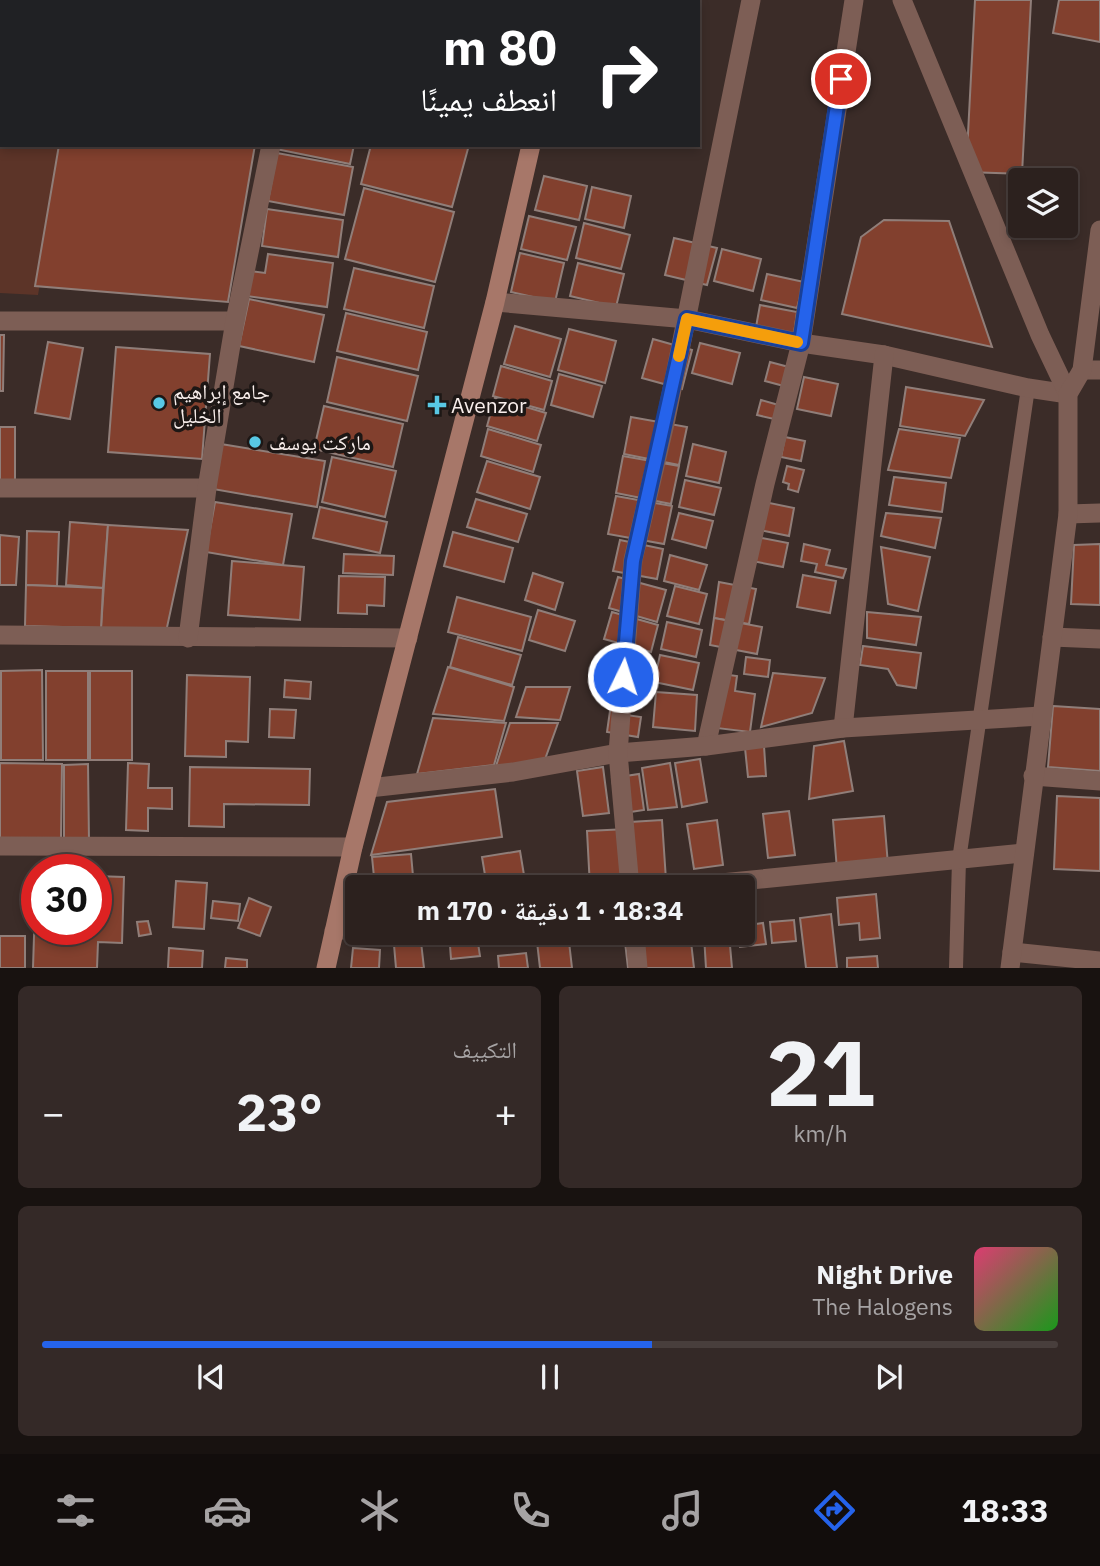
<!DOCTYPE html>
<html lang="ar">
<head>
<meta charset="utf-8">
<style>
	body { margin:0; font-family:"IBM Plex Sans","Noto Naskh Arabic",sans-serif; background:#342927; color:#f1f3f6; direction:rtl; height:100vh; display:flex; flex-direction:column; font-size:26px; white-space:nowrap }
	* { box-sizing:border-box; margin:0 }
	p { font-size:23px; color:#a6a3a4 }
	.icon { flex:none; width:38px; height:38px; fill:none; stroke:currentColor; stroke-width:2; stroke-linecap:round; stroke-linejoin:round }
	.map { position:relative; height:968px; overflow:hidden; direction:ltr }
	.drawer { display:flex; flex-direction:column; gap:18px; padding:18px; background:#181210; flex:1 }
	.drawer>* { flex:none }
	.banner { position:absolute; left:0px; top:0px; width:700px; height:147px; box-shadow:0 4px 10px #0003,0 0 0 2px #483e3c; direction:rtl; background:#202124; color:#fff; overflow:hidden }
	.controls { position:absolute; left:1008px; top:168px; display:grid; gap:14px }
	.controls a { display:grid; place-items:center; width:70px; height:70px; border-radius:7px; background:#2c211e; box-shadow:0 4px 10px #0003,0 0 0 2px #483e3c; font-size:35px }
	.speed { position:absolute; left:21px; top:854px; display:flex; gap:14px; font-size:35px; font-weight:700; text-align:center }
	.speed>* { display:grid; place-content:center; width:91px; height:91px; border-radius:50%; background:#2c211e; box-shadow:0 4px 10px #0003,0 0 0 2px #483e3c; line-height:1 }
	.speed .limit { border:10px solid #d22; background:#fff; color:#111 }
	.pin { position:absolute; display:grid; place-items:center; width:60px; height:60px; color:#fff; margin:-30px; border:4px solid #fff; border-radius:50%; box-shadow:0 2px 7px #0007 }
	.me { position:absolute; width:77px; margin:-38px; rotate:4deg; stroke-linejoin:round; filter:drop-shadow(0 0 5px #0008) }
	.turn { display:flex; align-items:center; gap:24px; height:147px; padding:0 28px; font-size:32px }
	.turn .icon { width:91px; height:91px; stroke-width:2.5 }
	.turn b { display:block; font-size:49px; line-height:60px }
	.big { font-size:52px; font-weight:800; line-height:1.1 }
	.drawer .card { flex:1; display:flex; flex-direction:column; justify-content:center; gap:10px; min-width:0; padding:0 24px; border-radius:10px; background:#342927 }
	.drawer .dial { align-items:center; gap:0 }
	.dial b { font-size:91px; line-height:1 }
	.song { display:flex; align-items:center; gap:21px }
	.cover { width:84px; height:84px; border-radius:10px; background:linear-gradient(135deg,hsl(340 70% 55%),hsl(120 70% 35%)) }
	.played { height:7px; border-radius:4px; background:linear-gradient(90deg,#2563eb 60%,#483e3c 60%) }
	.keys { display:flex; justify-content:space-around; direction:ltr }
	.heat { display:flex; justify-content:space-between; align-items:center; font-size:38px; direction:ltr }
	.drawer .tiles { flex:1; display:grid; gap:18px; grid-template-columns:1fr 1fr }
	.card:last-child { grid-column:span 2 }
	.trip { position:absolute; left:345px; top:875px; width:410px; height:70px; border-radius:7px; background:#2c211e; box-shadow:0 4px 10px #0003,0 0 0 2px #483e3c; font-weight:800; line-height:70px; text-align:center; direction:rtl }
	.menu { display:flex; height:112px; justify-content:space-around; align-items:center; background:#120d0c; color:#a6a3a4 }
	.menu .icon { width:49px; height:49px }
	.menu .active { color:#2563eb }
	.menu b { font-size:32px; color:#f1f3f6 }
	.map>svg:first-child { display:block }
	.green { fill:#5c3428 }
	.building { fill:#82402e; stroke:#907e79; stroke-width:2 }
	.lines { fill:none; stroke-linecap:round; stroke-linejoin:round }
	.service { stroke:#7d5e55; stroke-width:14 }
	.minor { stroke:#7d5e55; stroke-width:19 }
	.tertiary { stroke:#7d5e55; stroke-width:19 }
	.secondary { stroke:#a77769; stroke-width:19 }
	.route-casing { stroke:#184099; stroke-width:18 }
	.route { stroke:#2563eb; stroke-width:12 }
	.slow { stroke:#f59e0b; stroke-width:12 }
	.poi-dot { fill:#58c8e4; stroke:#1d1715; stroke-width:2.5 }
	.labels { text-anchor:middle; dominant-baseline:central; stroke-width:7; stroke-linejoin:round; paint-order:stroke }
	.poi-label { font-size:21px; fill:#f8eeeb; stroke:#1d1715; text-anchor:start }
</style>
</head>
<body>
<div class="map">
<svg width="1100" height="968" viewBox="0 0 1100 968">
	<rect width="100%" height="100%" fill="#3b2c28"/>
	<polygon class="green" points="0,0 89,0 2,2 2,145 64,145 38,295 0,293"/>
	<g class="building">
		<polygon points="83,0 279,0 82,2"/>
		<polygon points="975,0 1031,0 1022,174 966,172"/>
		<polygon points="1059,0 1100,0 1100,42 1053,33"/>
		<polygon points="59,145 255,145 228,302 35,286"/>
		<polygon points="277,145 354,145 350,164 276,149"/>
		<polygon points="371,145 469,145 452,207 361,184"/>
		<polygon points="277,153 353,167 344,215 268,201"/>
		<polygon points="544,176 587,186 579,220 535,210"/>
		<polygon points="592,187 631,196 624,228 585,219"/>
		<polygon points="364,188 454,212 435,282 345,259"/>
		<polygon points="267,209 343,220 338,257 262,246"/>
		<polygon points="529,216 576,227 567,260 521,249"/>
		<polygon points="884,220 949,221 992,347 842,314 861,237"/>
		<polygon points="584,223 630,235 621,269 576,258"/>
		<polygon points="674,238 717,248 707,285 665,275"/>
		<polygon points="722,249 761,259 753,291 714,281"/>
		<polygon points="520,253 564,263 555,302 511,292"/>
		<polygon points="268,254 333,263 327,307 246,296 250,271 265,273"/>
		<polygon points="578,263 624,274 616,307 570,296"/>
		<polygon points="354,268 434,286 424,328 344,309"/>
		<polygon points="767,274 804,282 797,308 761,300"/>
		<polygon points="249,299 324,315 314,362 239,346"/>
		<polygon points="760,305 797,312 794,334 756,327"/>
		<polygon points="346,313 427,332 418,370 337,351"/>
		<polygon points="515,326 561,339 550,377 504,364"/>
		<polygon points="569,329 616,341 605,383 558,370"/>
		<polygon points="0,335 4,335 3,391 0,391"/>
		<polygon points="653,339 692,350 682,389 642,378"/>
		<polygon points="48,342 83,348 70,419 35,413"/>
		<polygon points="700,343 740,353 732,384 692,373"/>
		<polygon points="116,347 210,354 202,459 108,452"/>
		<polygon points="337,357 418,376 407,421 327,402"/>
		<polygon points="770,362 800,370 795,389 765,381"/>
		<polygon points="501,366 552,381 544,410 493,396"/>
		<polygon points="559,374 602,386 593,417 551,405"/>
		<polygon points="804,377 838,384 831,416 797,409"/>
		<polygon points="906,387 984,400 965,436 900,426"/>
		<polygon points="495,398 546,413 537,441 487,426"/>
		<polygon points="761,400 789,408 774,419 757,415"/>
		<polygon points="324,406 403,424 393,467 314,449"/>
		<polygon points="631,417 687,427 679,465 624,454"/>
		<rect x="0" y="427" width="15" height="56"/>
		<polygon points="488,429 541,445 533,472 481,456"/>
		<polygon points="899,429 960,438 951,478 888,470"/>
		<polygon points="785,437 805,441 801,461 781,457"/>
		<polygon points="221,444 325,461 317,507 213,489"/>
		<polygon points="693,444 726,452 719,483 686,476"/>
		<polygon points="623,456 679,466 671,504 616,493"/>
		<polygon points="332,457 396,471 385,517 322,502"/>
		<polygon points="487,461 540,477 530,509 477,492"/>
		<polygon points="787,466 804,470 798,492 788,489 789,484 783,482"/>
		<polygon points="894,477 946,483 942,512 889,505"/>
		<polygon points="685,480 721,488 714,515 679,507"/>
		<polygon points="616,496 672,506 664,544 608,534"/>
		<polygon points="476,499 527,514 518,542 467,527"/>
		<polygon points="755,500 794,508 789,536 750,528"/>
		<polygon points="215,502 292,514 283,565 206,552"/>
		<polygon points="320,507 387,522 380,553 313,538"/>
		<polygon points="679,513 713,521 706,548 672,539"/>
		<polygon points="886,513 941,518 935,548 881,536"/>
		<polygon points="70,522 108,525 103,588 66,585"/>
		<polygon points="108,525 188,530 166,632 101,628"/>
		<polygon points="27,531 59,532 57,586 26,585"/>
		<polygon points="453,532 513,548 504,582 444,566"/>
		<polygon points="0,535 19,537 16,585 0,585"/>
		<polygon points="751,536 788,543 783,567 747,560"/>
		<polygon points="620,540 663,549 657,579 613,571"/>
		<polygon points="804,544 830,550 826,565 846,569 843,578 815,572 817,564 801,561"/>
		<polygon points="1100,544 1100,605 1071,604 1074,545"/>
		<polygon points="881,547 930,557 918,611 888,604"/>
		<polygon points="344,554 394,556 393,575 343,573"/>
		<polygon points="670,555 707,565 699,590 664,581"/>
		<polygon points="232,561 304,567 300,620 228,615"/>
		<polygon points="533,573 563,583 555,610 525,600"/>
		<polygon points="803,575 836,581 830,613 797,607"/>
		<polygon points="339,576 385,577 384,606 367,605 367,614 338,613"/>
		<polygon points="618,577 666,590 657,622 609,608"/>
		<polygon points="719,582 756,589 749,624 714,618"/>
		<polygon points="26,585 103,588 101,628 25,626"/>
		<polygon points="675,586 707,594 699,624 667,616"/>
		<polygon points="457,597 531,617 522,651 448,632"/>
		<polygon points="538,610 575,621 565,651 529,640"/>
		<polygon points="612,612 658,625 651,652 604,639"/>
		<polygon points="867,612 921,617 916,645 867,638"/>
		<polygon points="714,618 762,627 757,654 710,645"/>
		<polygon points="667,622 702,630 696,657 661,649"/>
		<polygon points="458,637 521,655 512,685 450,667"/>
		<polygon points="863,646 921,653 916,688 897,685 888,669 860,665"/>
		<polygon points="620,652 649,659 644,678 615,671"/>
		<polygon points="660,655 699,663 693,690 654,682"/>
		<polygon points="746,657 770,660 768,677 744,674"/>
		<polygon points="448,667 514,687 504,721 433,714"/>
		<polygon points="42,670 43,760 1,760 1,671"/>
		<rect x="46" y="671" width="42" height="89"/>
		<rect x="90" y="671" width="42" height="89"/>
		<polygon points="715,673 737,676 735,691 755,694 750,732 708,727"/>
		<polygon points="773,673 825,678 812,713 761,727"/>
		<polygon points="187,675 250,677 248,742 226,741 226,757 185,756"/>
		<polygon points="605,679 623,682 619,703 602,700"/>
		<polygon points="285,680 311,682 310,699 284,697"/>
		<polygon points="526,687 570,687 560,720 516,717"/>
		<polygon points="656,692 697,695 695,731 653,727"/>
		<polygon points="611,704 628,707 626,715 641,717 638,737 607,732"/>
		<polygon points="1053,706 1100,709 1100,771 1048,767"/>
		<polygon points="270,709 296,710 294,738 269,737"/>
		<polygon points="433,718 506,723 494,765 417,774"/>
		<polygon points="510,723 558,723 544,762 496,766"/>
		<polygon points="844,741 853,791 809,799 814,746"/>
		<polygon points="764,746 766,776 748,777 745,748"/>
		<polygon points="700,759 707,802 682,807 675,763"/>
		<polygon points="0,763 62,764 61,838 0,838"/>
		<polygon points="128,763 149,764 148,788 172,788 172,809 148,808 148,831 126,830"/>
		<polygon points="670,763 677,807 648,810 642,768"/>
		<polygon points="88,764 89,842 64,842 64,765"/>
		<polygon points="190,767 310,769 309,805 224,804 224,827 189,826"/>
		<polygon points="603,767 609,813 583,816 577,771"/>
		<polygon points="639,774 644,810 617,814 612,778"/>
		<polygon points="495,789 502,837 371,855 387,802"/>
		<polygon points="1057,796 1100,798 1100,871 1054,869"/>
		<polygon points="789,811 795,855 768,858 763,814"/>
		<polygon points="884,816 888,865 837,870 833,820"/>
		<polygon points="662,820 666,880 634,882 630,822"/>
		<polygon points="717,820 723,865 694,869 687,824"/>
		<polygon points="627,829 630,887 590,887 587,831"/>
		<polygon points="520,851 526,887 487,887 482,857"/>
		<polygon points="411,854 414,887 375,887 372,857"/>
		<polygon points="36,874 37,929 96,929 96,876 124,877 122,943 98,942 97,968 33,968"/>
		<polygon points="176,881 207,883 204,929 173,927"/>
		<polygon points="876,894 880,938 860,940 859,923 839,925 837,898"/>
		<polygon points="249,898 271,907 260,936 238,928"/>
		<polygon points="213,901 240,904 238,921 211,918"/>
		<polygon points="831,914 837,968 806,968 800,918"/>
		<polygon points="794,920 796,941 772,943 770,922"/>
		<polygon points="148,921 151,934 139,936 137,922"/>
		<polygon points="763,923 766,944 740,947 738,933 742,933 742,926"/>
		<polygon points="536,933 568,933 572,968 540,968"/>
		<polygon points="624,933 690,933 694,968 628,968"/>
		<polygon points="729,934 732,968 706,968 704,935"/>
		<rect x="0" y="936" width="25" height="32"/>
		<polygon points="421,942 424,968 396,968 394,945"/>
		<polygon points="478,943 480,956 451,959 450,946"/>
		<polygon points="169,948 203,951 202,968 168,968"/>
		<polygon points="353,948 380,950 379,968 351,968"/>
		<polygon points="526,953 528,968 499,968 498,956"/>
		<polygon points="877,956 878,968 847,968 847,958"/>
		<polygon points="226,958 247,960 247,968 225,968"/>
	</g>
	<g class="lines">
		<polyline class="service" points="956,968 959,860 1028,388"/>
		<g class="minor">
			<polyline points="301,2 302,0"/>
			<polyline points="495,302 687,319 801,343 884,355 1028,388 1068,394"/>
			<polyline points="0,321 235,321"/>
			<polyline points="1082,370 1100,370"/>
			<polyline points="0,488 207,488"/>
			<polyline points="1068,514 1100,513"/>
			<polyline points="0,635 408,638"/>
			<polyline points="1052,637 1100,639"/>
			<polyline points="188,638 207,488 235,321 271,145"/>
			<polyline points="843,728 884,355"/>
			<polyline points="706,746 765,484 801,343 854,0"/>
			<polyline points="1033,776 1100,781"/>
			<polyline points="369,788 513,772 618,753 706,746 843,728 1041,716"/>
			<polyline points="0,846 353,847"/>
			<polyline points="630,887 618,753 633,560 666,419 751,0"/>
			<polyline points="680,887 1023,853"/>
			<polyline points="334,931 357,928"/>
			<polyline points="635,933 638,968"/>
			<polyline points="1012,952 1100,961"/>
		</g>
		<g class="tertiary">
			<polyline points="902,0 1040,335 1068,394"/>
			<polyline points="1010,968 1068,514 1068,394 1082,370 1100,230"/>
		</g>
		<g class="secondary">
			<polyline points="564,2 565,0"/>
			<polyline points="326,968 353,847 495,302 531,145"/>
		</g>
	</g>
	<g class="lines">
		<g class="route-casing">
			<polyline id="route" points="623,677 633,561 687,319 801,343 841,79"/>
		</g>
		<use href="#route" class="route"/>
		<polyline class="slow" points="679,356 687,319 797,342"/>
	</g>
	<g class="poi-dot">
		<circle cx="159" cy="403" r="7"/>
		<path d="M433.5 394.5h7v7h7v7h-7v7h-7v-7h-7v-7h7z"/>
		<circle cx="255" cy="442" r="7"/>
	</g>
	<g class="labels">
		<g class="poi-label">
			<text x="173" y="391">جامع إبراهيم<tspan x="173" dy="24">الخليل</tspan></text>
			<text x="451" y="405">Avenzor</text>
			<text x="269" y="442">ماركت يوسف</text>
		</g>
	</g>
</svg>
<div class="controls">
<a><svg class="icon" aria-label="layers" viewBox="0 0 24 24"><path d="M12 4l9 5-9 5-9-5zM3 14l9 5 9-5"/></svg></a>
</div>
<div class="speed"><div class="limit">30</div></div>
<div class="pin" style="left:841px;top:79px;background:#d93025"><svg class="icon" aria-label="arrive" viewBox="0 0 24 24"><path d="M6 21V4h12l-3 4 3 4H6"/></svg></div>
<svg class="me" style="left:623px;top:677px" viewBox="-20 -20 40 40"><circle r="17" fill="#2563eb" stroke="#fff" stroke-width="3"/><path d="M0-11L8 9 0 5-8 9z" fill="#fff"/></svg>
<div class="trip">18:34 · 1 دقيقة · 170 m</div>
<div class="banner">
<div class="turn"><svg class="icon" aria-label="right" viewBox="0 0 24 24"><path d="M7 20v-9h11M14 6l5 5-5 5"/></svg><div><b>80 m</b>انعطف يمينًا</div></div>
</div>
</div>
<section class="drawer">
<div class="tiles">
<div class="card dial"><b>21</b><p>km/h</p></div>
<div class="card"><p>التكييف</p>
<div class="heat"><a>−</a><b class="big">23°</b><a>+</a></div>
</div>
<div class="card">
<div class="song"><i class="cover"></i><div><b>Night Drive</b><p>The Halogens</p></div></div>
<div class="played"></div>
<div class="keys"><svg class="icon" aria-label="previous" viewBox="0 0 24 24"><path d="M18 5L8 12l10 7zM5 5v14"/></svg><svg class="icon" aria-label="pause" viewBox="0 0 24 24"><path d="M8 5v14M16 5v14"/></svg><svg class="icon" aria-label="next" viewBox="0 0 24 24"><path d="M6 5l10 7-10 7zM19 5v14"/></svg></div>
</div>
</div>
</section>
<nav class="menu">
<b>18:33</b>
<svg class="icon active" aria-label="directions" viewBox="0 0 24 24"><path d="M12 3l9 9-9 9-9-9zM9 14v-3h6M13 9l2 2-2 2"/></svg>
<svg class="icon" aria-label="music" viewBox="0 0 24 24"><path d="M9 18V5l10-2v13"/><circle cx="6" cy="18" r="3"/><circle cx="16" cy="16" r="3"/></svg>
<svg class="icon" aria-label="phone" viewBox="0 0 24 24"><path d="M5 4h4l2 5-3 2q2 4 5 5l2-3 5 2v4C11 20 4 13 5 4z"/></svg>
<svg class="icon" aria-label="climate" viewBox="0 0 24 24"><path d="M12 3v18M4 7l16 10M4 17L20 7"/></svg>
<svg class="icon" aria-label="car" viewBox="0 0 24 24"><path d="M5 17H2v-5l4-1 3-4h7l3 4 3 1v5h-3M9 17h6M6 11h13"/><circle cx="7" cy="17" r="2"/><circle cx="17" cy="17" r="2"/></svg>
<svg class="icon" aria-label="filters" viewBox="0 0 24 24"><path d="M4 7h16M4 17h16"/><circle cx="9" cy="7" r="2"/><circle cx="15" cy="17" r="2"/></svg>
</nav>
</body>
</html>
